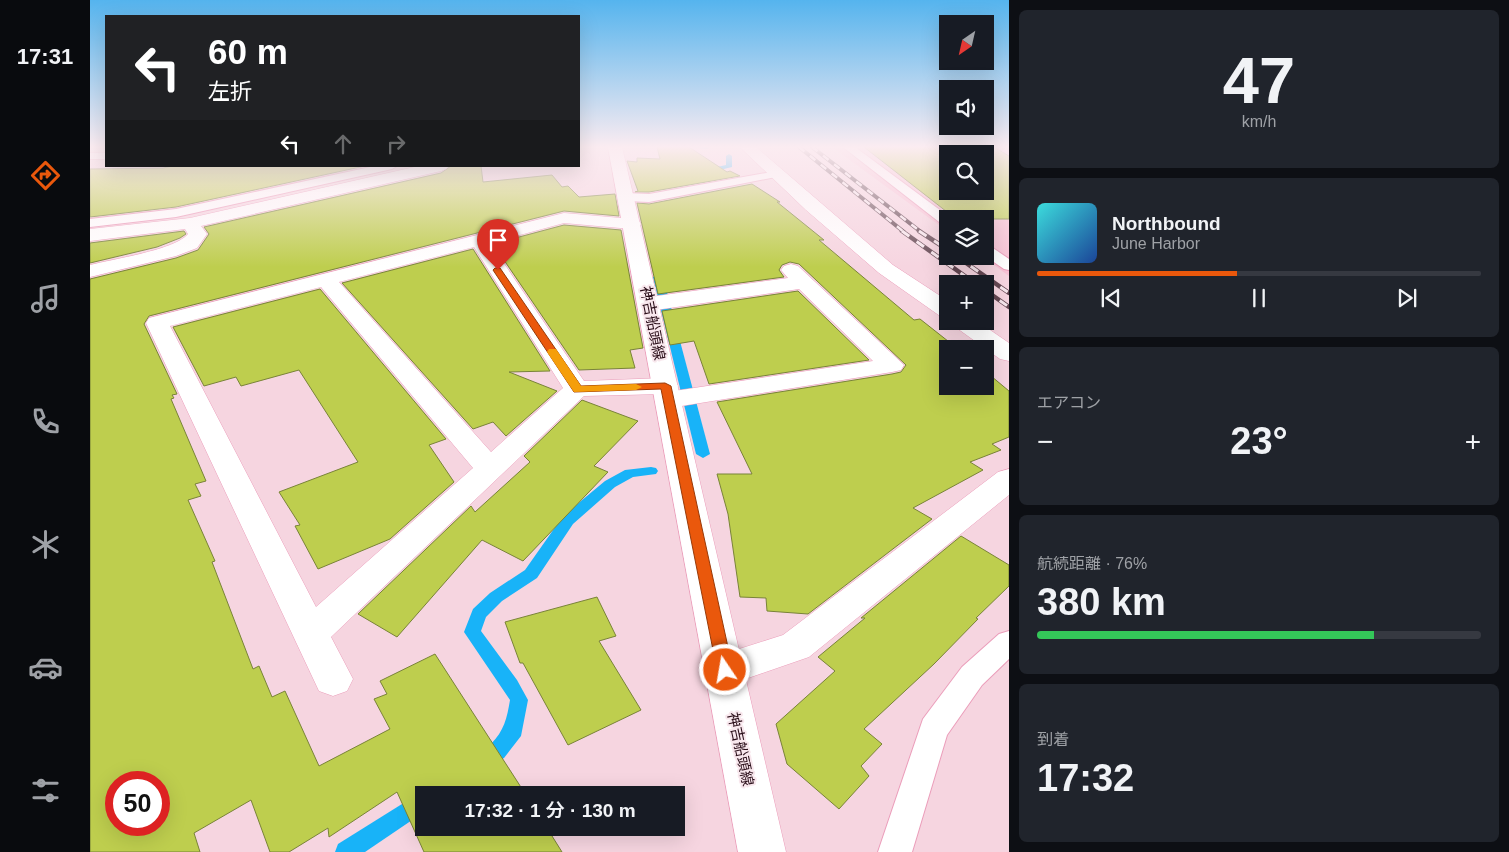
<!DOCTYPE html>
<html lang="ja">
<head>
<meta charset="utf-8">
<style>
	body { margin:0; font-family:Helvetica,"Noto Sans JP",sans-serif; background:#20242c; color:#f1f3f6; height:100vh; display:flex; flex-direction:column; font-size:19px; white-space:nowrap }
	* { box-sizing:border-box; margin:0 }
	p { font-size:16px; color:#9ea1a6 }
	.icon { flex:none; width:28px; height:28px; fill:none; stroke:currentColor; stroke-width:2; stroke-linecap:round; stroke-linejoin:round }
	.map { position:relative; flex:1; overflow:hidden }
	.side { display:flex; flex-direction:column; gap:10px; padding:10px; background:#0d0f14; width:500px }
	.side>* { flex:none }
	.banner { position:absolute; left:15px; top:15px; width:475px; height:152px; border-radius:0px; box-shadow:0 5px 20px #0002; background:#202124; color:#fff; overflow:hidden }
	.needle { width:32px; rotate:214deg }
	.fabs { position:absolute; left:849px; top:15px; display:grid; gap:10px }
	.fabs a { display:grid; place-items:center; width:55px; height:55px; border-radius:0px; background:#171b24; box-shadow:0 5px 20px #0002; font-size:25px }
	.speed { position:absolute; left:15px; top:771px; display:flex; gap:10px; font-size:25px; font-weight:700; text-align:center }
	.speed>* { display:grid; place-content:center; width:65px; height:65px; border-radius:50%; background:#171b24; box-shadow:0 5px 20px #0002; line-height:1 }
	.speed .limit { border:8px solid #d22; background:#fff; color:#111 }
	.pin { position:absolute; display:grid; place-items:center; width:42px; height:42px; color:#fff; margin:-51px -21px; border-radius:50% 50% 50% 0; rotate:-45deg; box-shadow:0 0 5px #0007 }
	.pin .icon { rotate:45deg }
	.me { position:absolute; width:55px; margin:-28px; rotate:348deg; stroke-linejoin:round; filter:drop-shadow(0 0 4px #0008) }
	.turn { display:flex; align-items:center; gap:18px; height:105px; padding:0 20px; font-size:22px }
	.turn .icon { width:65px; height:65px; stroke-width:2.5 }
	.turn b { display:block; font-size:35px; line-height:42px }
	.lanes { display:flex; align-items:center; height:48px; padding:0 20px; background:#0003; justify-content:center; gap:25px; direction:ltr }
	.lanes .off { opacity:.35 }
	.big { font-size:38px; font-weight:600; line-height:1.1 }
	.side .card { flex:1; display:flex; flex-direction:column; justify-content:center; gap:8px; min-width:0; padding:0 18px; border-radius:8px; background:#20242c }
	.side .dial { align-items:center; gap:0 }
	.dial b { font-size:65px; line-height:1 }
	.song { display:flex; align-items:center; gap:15px }
	.cover { width:60px; height:60px; border-radius:8px; background:linear-gradient(135deg,hsl(180 70% 55%),hsl(220 70% 35%)) }
	.played { height:5px; border-radius:2px; background:linear-gradient(90deg,#ea580c 45%,#363941 45%) }
	.keys { display:flex; justify-content:space-around; direction:ltr }
	.heat { display:flex; justify-content:space-between; align-items:center; font-size:28px; direction:ltr }
	.charge { height:8px; border-radius:4px; background:linear-gradient(90deg,#34c759 76%,#363941 0) }
	.trip { position:absolute; left:325px; top:786px; width:270px; height:50px; border-radius:0px; background:#171b24; box-shadow:0 5px 20px #0002; font-weight:600; line-height:50px; text-align:center }
	main { display:flex; flex:1; min-height:0 }
	.dock { display:flex; flex-direction:column; width:90px; justify-content:space-around; align-items:center; background:#090b0e; color:#9ea1a6 }
	.dock .icon { width:35px; height:35px }
	.dock .active { color:#ea580c }
	.dock b { font-size:22px; color:#f1f3f6 }
	.map>svg:first-child { display:block }
	.built { fill:#f8c2d5; fill-rule:evenodd }
	.lines { fill:none; stroke-linecap:round; stroke-linejoin:round }
	.stream { fill:#18b3f8; fill-rule:evenodd }
	.building { fill:#bece4e; stroke:#798338; fill-rule:evenodd }
	.service-casing { stroke:#eb9dba; stroke-width:2 }
	.minor-casing { stroke:#eb9dba; stroke-width:1 }
	.secondary-casing { stroke:#eb9dba; stroke-width:1 }
	.service { fill:#fff; fill-rule:evenodd }
	.minor { fill:#fff; fill-rule:evenodd }
	.secondary { fill:#fff; fill-rule:evenodd }
	.rail-far1-casing { stroke:#654853; stroke-width:4 }
	.rail-casing { stroke:#654853; stroke-width:4.5 }
	.rail-far1 { stroke:#f8e7ed; stroke-width:2.5; stroke-dasharray:7; stroke-linecap:butt }
	.rail { stroke:#f8e7ed; stroke-width:3; stroke-dasharray:9; stroke-linecap:butt }
	.route { fill:#ea580c; stroke:#983908 }
	.slow { fill:#f59e0b }
	.labels { text-anchor:middle; dominant-baseline:central; stroke-width:4; stroke-linejoin:round; paint-order:stroke }
	.street-label { font-size:15px; fill:#290d18; stroke:#f8e7ed }
</style>
</head>
<body>
<main>
<nav class="dock">
<b>17:31</b>
<svg class="icon active" aria-label="directions" viewBox="0 0 24 24"><path d="M12 3l9 9-9 9-9-9zM9 14v-3h6M13 9l2 2-2 2"/></svg>
<svg class="icon" aria-label="music" viewBox="0 0 24 24"><path d="M9 18V5l10-2v13"/><circle cx="6" cy="18" r="3"/><circle cx="16" cy="16" r="3"/></svg>
<svg class="icon" aria-label="phone" viewBox="0 0 24 24"><path d="M5 4h4l2 5-3 2q2 4 5 5l2-3 5 2v4C11 20 4 13 5 4z"/></svg>
<svg class="icon" aria-label="climate" viewBox="0 0 24 24"><path d="M12 3v18M4 7l16 10M4 17L20 7"/></svg>
<svg class="icon" aria-label="car" viewBox="0 0 24 24"><path d="M5 17H2v-5l4-1 3-4h7l3 4 3 1v5h-3M9 17h6M6 11h13"/><circle cx="7" cy="17" r="2"/><circle cx="17" cy="17" r="2"/></svg>
<svg class="icon" aria-label="filters" viewBox="0 0 24 24"><path d="M4 7h16M4 17h16"/><circle cx="9" cy="7" r="2"/><circle cx="15" cy="17" r="2"/></svg>
</nav>
<div class="map">
<svg width="919" height="852" viewBox="0 0 919 852">
	<rect width="100%" height="100%" fill="#f6d5e0"/>
	<path class="built" d="M742,147H919V276L892,256H895V219H858L857,231ZM858,154H895V191H858Z"/>
	<g class="lines">
		<g class="stream">
			<polygon points="601,147 620,147 617,149"/>
			<polygon points="639,154 642,156 642,167 613,174 613,170 636,165 636,156"/>
			<polygon points="568,274 573,277 620,454 613,458 606,454 563,277"/>
			<path d="M561,467L566,468L568,471L566,474L543,477L525,487L483,524L447,578L412,601L396,617L391,631L427,680L438,700L431,736L414,758L394,770L387,767L384,761C388,752 395,751 401,744C414,731 417,718 420,700L374,632L383,609L400,593L435,570L473,516L515,481L535,470Z"/>
			<polygon points="328,794 334,796 334,812 275,852 245,852 248,844"/>
		</g>
	</g>
	<g class="building">
		<polygon points="567,147 599,147 637,172 640,171 650,176 559,192 545,192 548,191 537,161 547,162 547,158 570,159"/>
		<path d="M774,147H904L919,156V219H866ZM858,154H895V191H858Z"/>
		<polygon points="83,166 275,166 86,207 0,217 0,169 73,168"/>
		<path d="M361,166H391L393,182L462,175L472,187L478,186L489,197L525,194L529,216L474,211L59,316L54,324L87,394L82,395L84,398L81,399L116,481L105,484L111,496L98,500L125,561L122,562L163,669L169,666L182,697L195,691L229,766L300,729L284,699L297,694L290,681L345,654L436,795H334V828H457L472,852H334L307,792L239,837L238,828L199,852H180L161,800L104,833L110,852H0V279L86,258L108,250L119,234L114,227L351,173ZM26,782H69V825H26Z"/>
		<polygon points="662,184 690,202 687,202 734,240 729,240 824,320 830,319 868,349 858,349 858,386 895,386 895,371 919,391 919,437 902,444 911,450 880,462 893,470 823,508 842,519 718,614 677,611 676,598 650,597 638,514 627,474 662,474 627,402 802,374 811,372 816,365 709,264 700,262 692,265 689,270 694,277 568,294 547,203 559,204"/>
		<polygon points="474,225 531,230 553,348 540,350 545,368 489,370 403,244"/>
		<polygon points="94,231 96,234 90,238 67,247 0,263 0,243"/>
		<polygon points="383,249 460,371 419,372 467,391 416,436 403,422 383,429 252,283"/>
		<polygon points="230,289 356,439 339,445 364,482 300,539 228,569 205,526 210,525 189,492 268,462 209,370 151,386 146,377 114,386 83,327"/>
		<polygon points="708,291 779,360 619,384 604,341 580,345 572,311"/>
		<polygon points="492,400 548,421 504,466 518,472 433,561 392,540 307,637 268,614 381,506 385,512 440,462 434,456"/>
		<polygon points="871,536 919,565 919,586 886,618 888,619 844,664 774,729 792,744 771,766 779,776 749,809 697,764 686,724 745,671 728,657 775,618 771,618"/>
		<polygon points="507,597 526,636 509,641 551,710 478,745 433,663 430,663 415,622"/>
	</g>
	<g class="lines">
		<g class="service-casing">
			<g id="service">
				<polygon points="753,147 765,147 862,219 858,219 858,226 853,225"/>
				<rect x="0" y="153" width="16" height="6"/>
				<polygon points="285,166 307,166 302,169 86,217 0,227 0,219 86,209"/>
				<polygon points="687,171 691,172 693,174 691,176 559,202 536,201 530,197 536,193 559,194"/>
				<polygon points="895,245 900,246 919,259 919,270 914,269 895,256"/>
				<polygon points="919,631 919,659 892,685 857,735 822,852 788,852 833,719 872,667 909,634"/>
			</g>
		</g>
		<g class="minor-casing">
			<g id="minor">
				<polygon points="650,147 666,147 803,265 858,301 858,318 850,316 789,273 716,210"/>
				<path d="M329,166H359L356,169L351,171L111,226L117,234L107,248L86,256L0,277V265C23,259 85,250 98,234L95,229L0,241V229L100,218Z"/>
				<path d="M474,213L542,219L548,220L551,224L548,228L542,229L474,223L400,243L494,381L575,378L584,381L588,386L584,391L783,361L709,289L559,311L551,309L548,304L551,299L559,297L698,278L691,270L694,266L701,264L708,266L814,365L811,370L802,372L579,408L570,406L566,400L572,394L494,396L241,637L263,679L257,691L243,696L229,691L56,323L59,318ZM384,247L473,388L401,452L249,282ZM231,287L383,468L226,607L80,326Z"/>
				<polygon points="861,321 887,321 919,343 919,361 910,359 864,326"/>
				<polygon points="919,469 919,495 719,657 635,686 621,682 616,670 621,658 693,635 908,472"/>
			</g>
		</g>
		<g class="secondary-casing">
			<polygon id="secondary" points="518,147 532,147 696,852 648,852"/>
		</g>
		<use href="#service" class="service"/>
		<use href="#minor" class="minor"/>
		<use href="#secondary" class="secondary"/>
		<g class="rail-far1-casing">
			<g id="rail-far1">
				<polyline points="709,147 814,232"/>
				<polyline points="722,147 831,232"/>
			</g>
		</g>
		<g class="rail-casing">
			<g id="rail">
				<polyline points="812,231 886,284"/>
				<polyline points="829,231 858,250"/>
				<polyline points="866,256 919,293"/>
				<polyline points="895,290 919,307"/>
			</g>
		</g>
		<use href="#rail-far1" class="rail-far1"/>
		<use href="#rail" class="rail"/>
	</g>
	<linearGradient id="sky" x2="0" y2="1"><stop stop-color="#55b4ee"/><stop offset="0.55" stop-color="#fbecf1"/><stop offset="1" stop-color="#fbecf1" stop-opacity="0"/></linearGradient>
	<rect width="919" height="267" fill="url(#sky)"/>
	<polygon class="route" points="405,268 410,268 491,386 575,383 581,386 643,670 640,675 635,677 629,675 627,670 571,389 484,392 403,270"/>
	<polygon class="slow" points="459,349 466,349 491,386 546,384 552,387 546,390 484,392 457,352"/>
	<g class="labels">
		<g class="street-label">
			<text transform="translate(563 323) rotate(79)">神吉船頭線</text>
			<text transform="translate(651 749) rotate(78)">神吉船頭線</text>
		</g>
	</g>
</svg>
<div class="fabs">
<a><svg class="needle" viewBox="-14 -14 28 28"><path d="M0-13l5 13h-10z" fill="#e53935"/><path d="M0 13l5-13h-10z" fill="#9ea1a6"/></svg></a>
<a><svg class="icon" aria-label="sound" viewBox="0 0 24 24"><path d="M4 9h4l5-4v14l-5-4H4zM17 9q2 3 0 6"/></svg></a>
<a><svg class="icon" aria-label="search" viewBox="0 0 24 24"><circle cx="10" cy="10" r="6"/><path d="M15 15l6 6"/></svg></a>
<a><svg class="icon" aria-label="layers" viewBox="0 0 24 24"><path d="M12 4l9 5-9 5-9-5zM3 14l9 5 9-5"/></svg></a>
<a>+</a>
<a>−</a>
</div>
<div class="speed"><div class="limit">50</div></div>
<div class="pin" style="left:408px;top:270px;background:#d93025"><svg class="icon" aria-label="arrive" viewBox="0 0 24 24"><path d="M6 21V4h12l-3 4 3 4H6"/></svg></div>
<svg class="me" style="left:635px;top:670px" viewBox="-20 -20 40 40"><circle r="17" fill="#ea580c" stroke="#fff" stroke-width="3"/><path d="M0-11L8 9 0 5-8 9z" fill="#fff"/></svg>
<div class="trip">17:32 · 1 分 · 130 m</div>
<div class="banner">
<div class="turn"><svg class="icon" aria-label="left" viewBox="0 0 24 24"><path d="M17 20v-9H6M10 6l-5 5 5 5"/></svg><div><b>60 m</b>左折</div></div>
<div class="lanes"><svg class="icon" aria-label="left" viewBox="0 0 24 24"><path d="M17 20v-9H6M10 6l-5 5 5 5"/></svg><svg class="icon off" aria-label="ahead" viewBox="0 0 24 24"><path d="M12 20V5M6 11l6-6 6 6"/></svg><svg class="icon off" aria-label="right" viewBox="0 0 24 24"><path d="M7 20v-9h11M14 6l5 5-5 5"/></svg></div>
</div>
</div>
<section class="side">
<div class="card dial"><b>47</b><p>km/h</p></div>
<div class="card">
<div class="song"><i class="cover"></i><div><b>Northbound</b><p>June Harbor</p></div></div>
<div class="played"></div>
<div class="keys"><svg class="icon" aria-label="previous" viewBox="0 0 24 24"><path d="M18 5L8 12l10 7zM5 5v14"/></svg><svg class="icon" aria-label="pause" viewBox="0 0 24 24"><path d="M8 5v14M16 5v14"/></svg><svg class="icon" aria-label="next" viewBox="0 0 24 24"><path d="M6 5l10 7-10 7zM19 5v14"/></svg></div>
</div>
<div class="card"><p>エアコン</p>
<div class="heat"><a>−</a><b class="big">23°</b><a>+</a></div>
</div>
<div class="card"><p>航続距離 · 76%</p><b class="big">380 km</b><div class="charge"></div></div>
<div class="card"><p>到着</p><b class="big">17:32</b></div>
</section>
</main>
</body>
</html>
